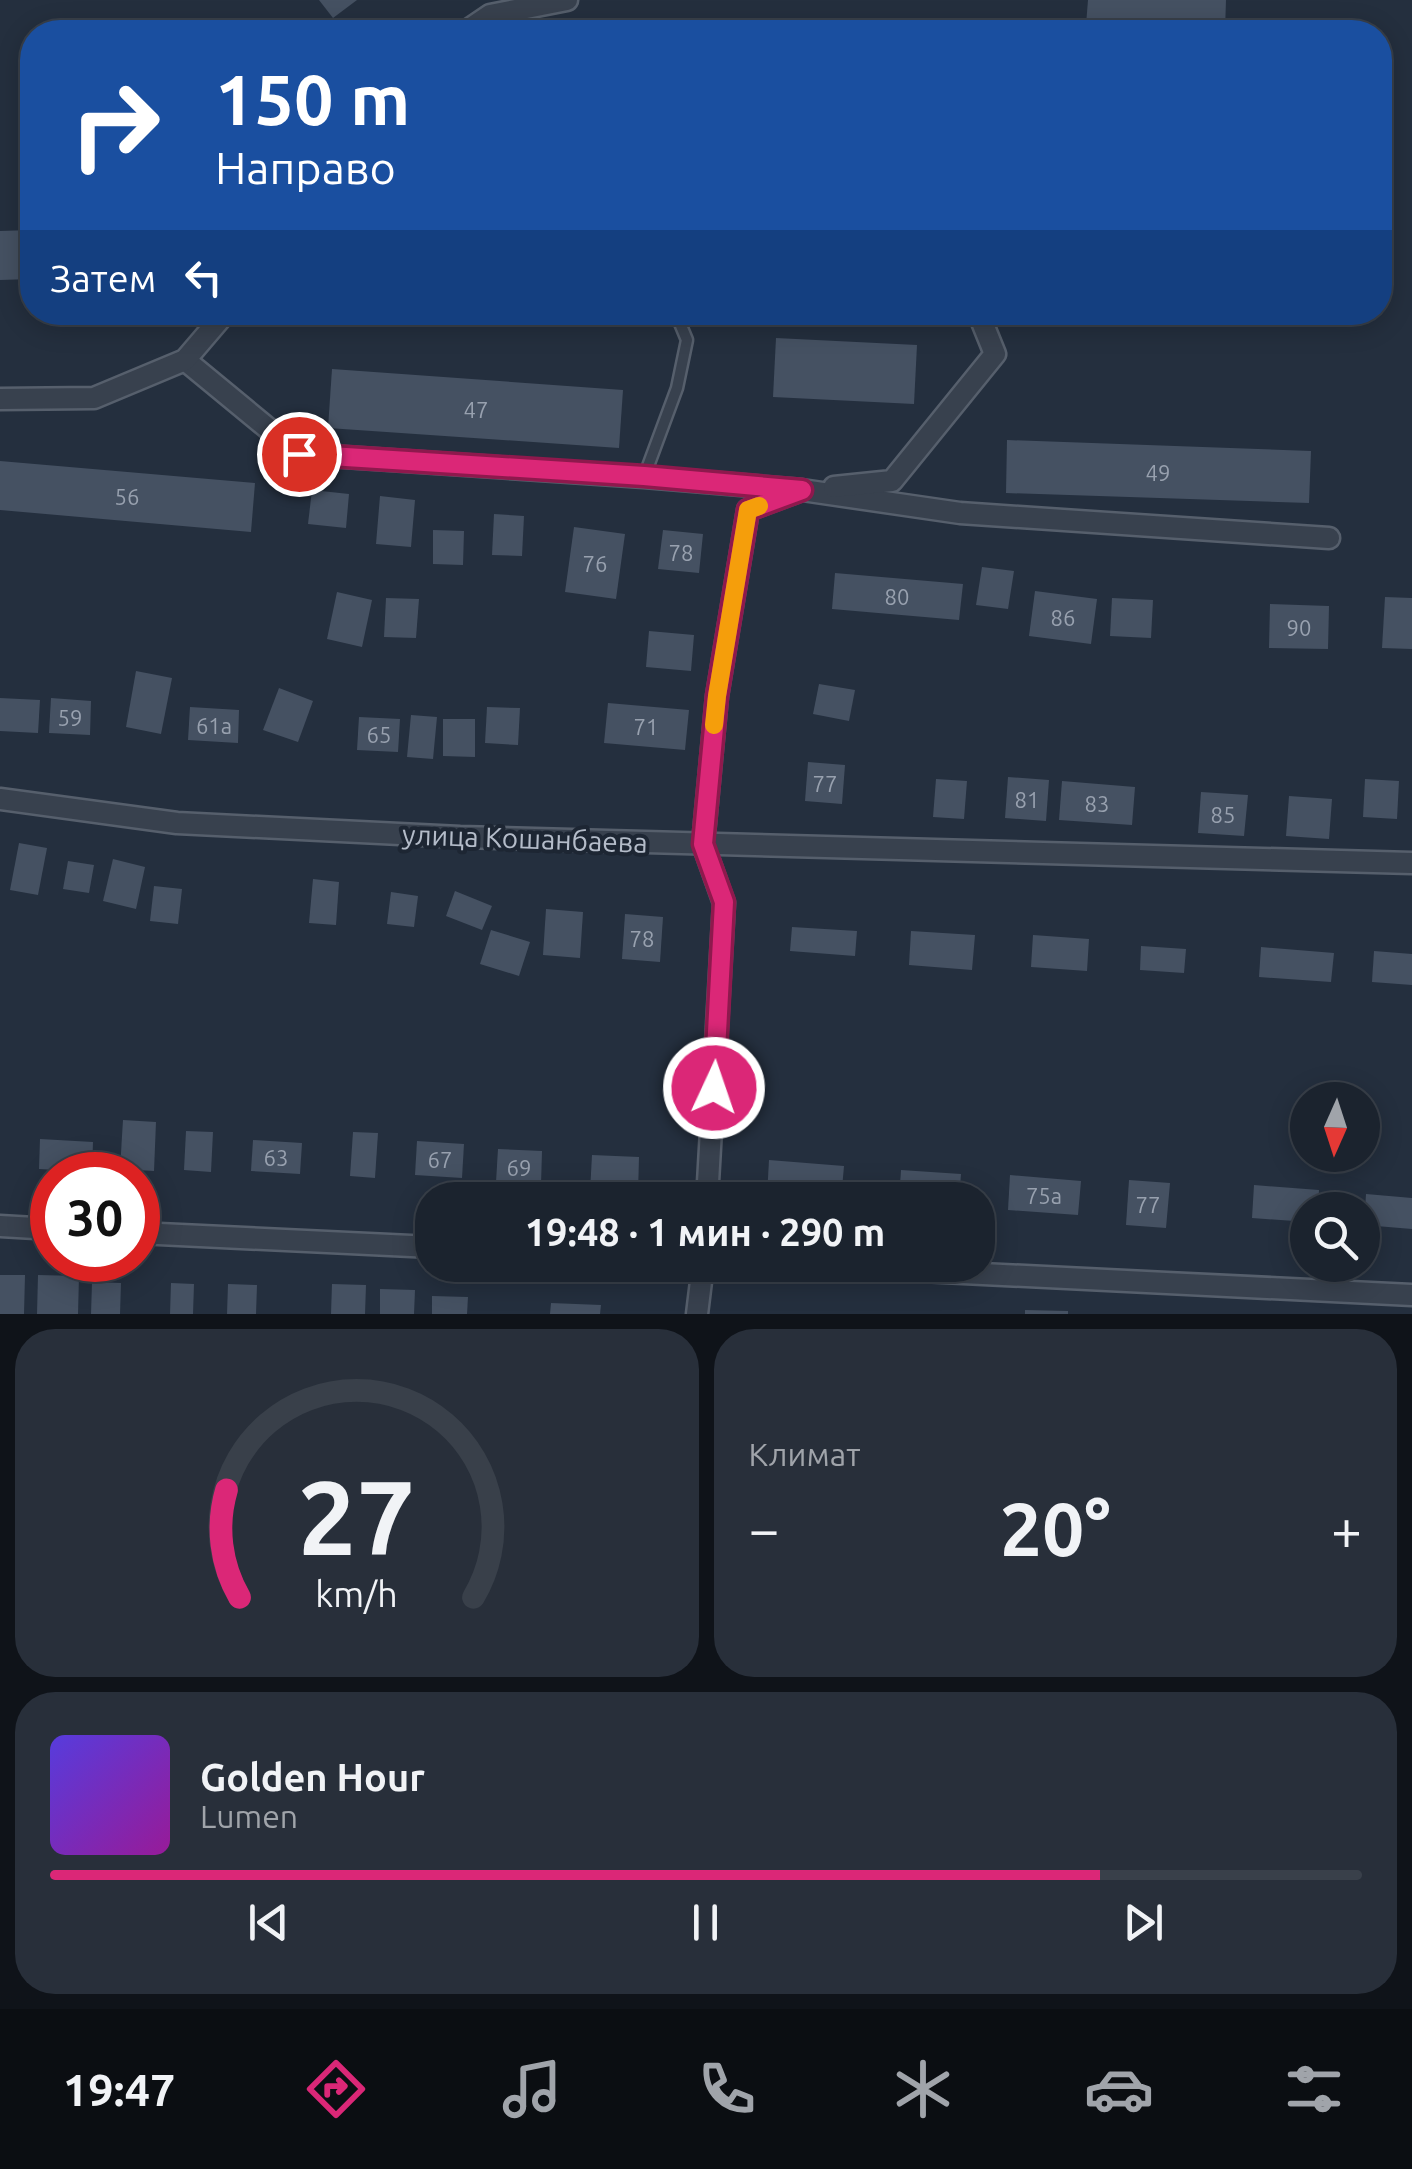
<!DOCTYPE html>
<html lang="ru">
<head>
<meta charset="utf-8">
<style>
	body { margin:0; font-family:Ubuntu,sans-serif; background:#282f3a; color:#f1f3f6; height:100vh; display:flex; flex-direction:column; font-size:38px; white-space:nowrap }
	* { box-sizing:border-box; margin:0 }
	p { font-size:32px; color:#a0a4aa }
	.icon { flex:none; width:55px; height:55px; fill:none; stroke:currentColor; stroke-width:2; stroke-linecap:round; stroke-linejoin:round }
	.map { position:relative; height:1314px; overflow:hidden }
	.details { display:flex; flex-direction:column; gap:15px; padding:15px; background:#0f1319; flex:1 }
	.details>* { flex:none }
	.hud { position:absolute; left:20px; top:20px; width:1372px; height:305px; border-radius:40px; box-shadow:0 5px 25px #0003,0 0 0 2px #39404a; background:#1a4fa0; color:#fff; overflow:hidden }
	.needle { width:65px; rotate:183deg }
	.fabs { position:absolute; left:1290px; top:1082px; display:grid; gap:20px }
	.fabs a { display:grid; place-items:center; width:90px; height:90px; border-radius:50%; background:#1b232e; box-shadow:0 5px 25px #0003,0 0 0 2px #39404a; font-size:50px }
	.speed { position:absolute; left:30px; top:1152px; display:flex; gap:20px; font-size:50px; font-weight:700; text-align:center }
	.speed>* { display:grid; place-content:center; width:130px; height:130px; border-radius:50%; background:#1b232e; box-shadow:0 5px 25px #0003,0 0 0 2px #39404a; line-height:1 }
	.speed .limit { border:15px solid #d22; background:#fff; color:#111 }
	.pin { position:absolute; display:grid; place-items:center; width:85px; height:85px; color:#fff; margin:-42px; border:5px solid #fff; border-radius:50%; box-shadow:0 2px 10px #0007 }
	.me { position:absolute; width:110px; margin:-55px; rotate:3deg; stroke-linejoin:round; filter:drop-shadow(0 0 8px #0008) }
	.turn { display:flex; align-items:center; gap:35px; height:210px; padding:0 30px; font-size:45px }
	.turn .icon { width:130px; height:130px; stroke-width:2.5 }
	.turn b { display:block; font-size:70px; line-height:85px }
	.then { display:flex; align-items:center; height:95px; padding:0 30px; background:#0003; gap:20px; font-size:38px }
	.big { font-size:75px; font-weight:600; line-height:1.1 }
	.details .widget { flex:1; display:flex; flex-direction:column; justify-content:center; gap:15px; min-width:0; padding:0 35px; border-radius:40px; background:#282f3a }
	.details .dial { align-items:center; gap:0 }
	.dial svg { height:260px; overflow:visible; fill:none; stroke:#39404a; stroke-width:7; stroke-linecap:round; text-anchor:middle }
	.dial text { fill:#f1f3f6; stroke:none }
	.song { display:flex; align-items:center; gap:30px }
	.cover { width:120px; height:120px; border-radius:15px; background:linear-gradient(135deg,hsl(250 70% 55%),hsl(300 70% 35%)) }
	.played { height:10px; border-radius:5px; background:linear-gradient(90deg,#db2777 80%,#39404a 80%) }
	.keys { display:flex; justify-content:space-around; direction:ltr }
	.heat { display:flex; justify-content:space-between; align-items:center; font-size:55px; direction:ltr }
	.details .tiles { flex:1; display:grid; gap:15px; grid-template-columns:1fr 1fr }
	.widget:last-child { grid-column:span 2 }
	.trip { position:absolute; left:415px; top:1182px; width:580px; height:100px; border-radius:40px; background:#1b232e; box-shadow:0 5px 25px #0003,0 0 0 2px #39404a; font-weight:600; line-height:100px; text-align:center }
	.dock { display:flex; height:160px; justify-content:space-around; align-items:center; background:#0b0e12; color:#a0a4aa }
	.dock .icon { width:70px; height:70px }
	.dock .current { color:#db2777 }
	.dock b { font-size:45px; color:#f1f3f6 }
	.map>svg:first-child { display:block }
	.building { fill:#455162 }
	.lines { fill:none; stroke-linecap:round; stroke-linejoin:round }
	.lane-casing { stroke:#565f6c; stroke-width:15 }
	.street-casing { stroke:#565f6c; stroke-width:25 }
	.lane { stroke:#38414e; stroke-width:10 }
	.street { stroke:#38414e; stroke-width:20 }
	.route-casing { stroke:#8e194d; stroke-width:25 }
	.route { stroke:#db2777; stroke-width:18 }
	.slow { stroke:#f59e0b; stroke-width:18 }
	.labels { text-anchor:middle; dominant-baseline:central; stroke-width:8; stroke-linejoin:round; paint-order:stroke }
	.number-label { font-size:22px; fill:#98a1af }
	.street-label { font-size:28px; fill:#b4bcc9; stroke:#1d2633 }
</style>
</head>
<body>
<div class="map">
<svg width="1412" height="1314" viewBox="0 0 1412 1314">
	<rect width="100%" height="100%" fill="#242f3e"/>
	<g class="building">
		<polygon points="319,0 357,0 333,18"/>
		<polygon points="1088,0 1226,0 1225,31 1086,25"/>
		<polygon points="32,230 32,279 0,280 0,231"/>
		<polygon points="776,338 917,345 914,404 773,397"/>
		<polygon points="332,369 623,390 619,448 328,428"/>
		<polygon points="1007,440 1311,451 1309,503 1006,493"/>
		<polygon points="0,461 255,483 251,532 0,510"/>
		<polygon points="312,490 349,494 346,528 308,524"/>
		<polygon points="380,496 415,500 411,547 376,544"/>
		<polygon points="494,514 524,516 522,556 492,555"/>
		<polygon points="574,527 625,534 616,599 565,592"/>
		<polygon points="433,530 464,531 463,565 433,564"/>
		<polygon points="663,530 703,534 699,573 658,569"/>
		<polygon points="982,567 1014,571 1008,609 976,605"/>
		<polygon points="835,573 963,584 959,620 832,609"/>
		<polygon points="1035,591 1097,599 1091,644 1029,636"/>
		<polygon points="337,592 372,600 362,647 327,639"/>
		<polygon points="1385,597 1412,598 1412,649 1382,648"/>
		<polygon points="386,598 419,599 416,638 384,637"/>
		<polygon points="1112,598 1153,600 1151,638 1110,636"/>
		<polygon points="1270,604 1329,606 1328,649 1269,648"/>
		<polygon points="649,631 694,635 691,671 646,667"/>
		<polygon points="136,671 172,678 161,734 126,727"/>
		<polygon points="819,684 855,690 849,721 813,714"/>
		<polygon points="279,688 313,701 298,742 263,730"/>
		<polygon points="0,698 40,700 38,733 0,731"/>
		<polygon points="51,698 91,701 90,735 49,733"/>
		<polygon points="608,703 689,710 685,750 604,743"/>
		<polygon points="190,707 239,710 238,743 188,740"/>
		<polygon points="487,707 520,708 518,745 485,743"/>
		<polygon points="411,715 437,717 433,759 407,757"/>
		<polygon points="359,717 400,719 398,752 357,750"/>
		<polygon points="443,719 475,719 475,757 443,756"/>
		<polygon points="808,762 845,765 842,804 805,801"/>
		<polygon points="1008,777 1049,780 1046,821 1005,818"/>
		<polygon points="936,779 967,781 964,819 933,817"/>
		<polygon points="1365,779 1399,781 1397,819 1363,817"/>
		<polygon points="1062,781 1135,787 1132,825 1059,820"/>
		<polygon points="1201,792 1248,795 1244,836 1198,833"/>
		<polygon points="1289,796 1332,799 1329,839 1286,836"/>
		<polygon points="19,843 47,848 38,895 10,890"/>
		<polygon points="113,859 145,867 136,909 103,901"/>
		<polygon points="68,861 94,865 89,893 63,889"/>
		<polygon points="313,879 339,882 336,925 309,923"/>
		<polygon points="154,886 182,889 178,924 150,921"/>
		<polygon points="455,891 492,906 482,930 446,916"/>
		<polygon points="391,892 418,896 414,927 387,924"/>
		<polygon points="546,909 583,912 580,958 543,955"/>
		<polygon points="625,914 663,917 660,962 622,959"/>
		<polygon points="792,927 857,931 855,956 790,951"/>
		<polygon points="491,930 530,942 519,976 480,964"/>
		<polygon points="911,931 975,935 972,970 909,965"/>
		<polygon points="1033,935 1089,939 1087,971 1031,967"/>
		<polygon points="1141,946 1186,949 1184,973 1140,970"/>
		<polygon points="1261,947 1334,953 1331,982 1259,977"/>
		<polygon points="1374,951 1412,954 1412,985 1372,982"/>
		<polygon points="123,1120 156,1122 154,1171 120,1169"/>
		<polygon points="186,1131 213,1132 211,1172 184,1170"/>
		<polygon points="353,1132 378,1133 375,1178 350,1176"/>
		<polygon points="40,1139 93,1142 92,1172 39,1169"/>
		<polygon points="253,1140 302,1143 300,1174 251,1171"/>
		<polygon points="417,1141 464,1144 462,1178 415,1175"/>
		<polygon points="498,1149 542,1151 541,1185 496,1182"/>
		<polygon points="592,1155 639,1157 638,1194 590,1192"/>
		<polygon points="769,1160 844,1166 841,1200 767,1196"/>
		<polygon points="901,1170 961,1174 959,1200 899,1200"/>
		<polygon points="1010,1175 1081,1181 1078,1215 1008,1210"/>
		<polygon points="1129,1180 1170,1183 1166,1228 1126,1225"/>
		<polygon points="1254,1185 1319,1190 1318,1210 1308,1210 1308,1222 1252,1218"/>
		<polygon points="1366,1194 1412,1198 1412,1229 1364,1225"/>
		<polygon points="0,1275 25,1275 24,1314 0,1314"/>
		<polygon points="38,1275 79,1276 78,1314 37,1314"/>
		<polygon points="92,1282 121,1283 120,1314 91,1314"/>
		<polygon points="171,1283 194,1284 193,1314 170,1314"/>
		<polygon points="228,1284 257,1285 256,1314 227,1314"/>
		<polygon points="332,1284 366,1285 365,1314 331,1314"/>
		<polygon points="380,1289 415,1290 414,1314 380,1314"/>
		<polygon points="432,1296 468,1297 467,1314 432,1314"/>
		<polygon points="551,1303 601,1305 600,1314 550,1314"/>
		<polygon points="1025,1310 1068,1311 1068,1314 1025,1314"/>
	</g>
	<g class="lines">
		<g class="lane-casing">
			<polyline id="lane" points="644,477 677,388 687,340 677,316 672,312"/>
		</g>
		<g class="street-casing">
			<g id="street">
				<polyline points="465,32 490,15 567,0"/>
				<polyline points="185,360 299,454 644,477 802,490 960,513 1329,538"/>
				<polyline points="0,399 94,398 185,360 226,312"/>
				<polyline points="834,487 892,481 995,354 978,312"/>
				<polyline points="0,799 177,823 460,837 1412,863"/>
				<polyline points="707,1200 724,903 703,844 717,696 748,510 796,492"/>
				<polyline points="0,1226 52,1229"/>
				<polyline points="138,1233 432,1247"/>
				<polyline points="800,1265 1412,1295"/>
				<polyline points="697,1314 703,1265"/>
			</g>
		</g>
		<use href="#lane" class="lane"/>
		<use href="#street" class="street"/>
	</g>
	<g class="lines">
		<g class="route-casing">
			<polyline id="route" points="299,454 644,476 802,490 748,510 717,696 703,844 724,902 714,1088"/>
		</g>
		<use href="#route" class="route"/>
		<polyline class="slow" points="714,725 717,696 748,510 759,506"/>
	</g>
	<g class="labels">
		<g class="number-label">
			<text x="476" y="409">47</text>
			<text x="1158" y="472">49</text>
			<text x="127" y="496">56</text>
			<text x="681" y="552">78</text>
			<text x="595" y="563">76</text>
			<text x="897" y="596">80</text>
			<text x="1063" y="617">86</text>
			<text x="1299" y="627">90</text>
			<text x="70" y="717">59</text>
			<text x="214" y="725">61а</text>
			<text x="646" y="726">71</text>
			<text x="379" y="734">65</text>
			<text x="825" y="783">77</text>
			<text x="1027" y="799">81</text>
			<text x="1097" y="803">83</text>
			<text x="1223" y="814">85</text>
			<text x="642" y="938">78</text>
			<text x="276" y="1157">63</text>
			<text x="440" y="1159">67</text>
			<text x="519" y="1167">69</text>
			<text x="1044" y="1195">75а</text>
			<text x="1148" y="1204">77</text>
		</g>
		<g class="street-label">
			<text transform="translate(525 838) rotate(2)">улица Кошанбаева</text>
		</g>
	</g>
</svg>
<div class="fabs">
<a><svg class="needle" viewBox="-14 -14 28 28"><path d="M0-13l5 13h-10z" fill="#e53935"/><path d="M0 13l5-13h-10z" fill="#a0a4aa"/></svg></a>
<a><svg class="icon" aria-label="search" viewBox="0 0 24 24"><circle cx="10" cy="10" r="6"/><path d="M15 15l6 6"/></svg></a>
</div>
<div class="speed"><div class="limit">30</div></div>
<div class="pin" style="left:299px;top:454px;background:#d93025"><svg class="icon" aria-label="arrive" viewBox="0 0 24 24"><path d="M6 21V4h12l-3 4 3 4H6"/></svg></div>
<svg class="me" style="left:714px;top:1088px" viewBox="-20 -20 40 40"><circle r="17" fill="#db2777" stroke="#fff" stroke-width="3"/><path d="M0-11L8 9 0 5-8 9z" fill="#fff"/></svg>
<div class="trip">19:48 · 1 мин · 290 m</div>
<div class="hud">
<div class="turn"><svg class="icon" aria-label="right" viewBox="0 0 24 24"><path d="M7 20v-9h11M14 6l5 5-5 5"/></svg><div><b>150 m</b>Направо</div></div>
<div class="then">Затем<svg class="icon" aria-label="left" viewBox="0 0 24 24"><path d="M17 20v-9H6M10 6l-5 5 5 5"/></svg></div>
</div>
</div>
<section class="details">
<div class="tiles">
<div class="widget dial"><svg viewBox="0 0 100 80">
<path d="M14 69A42 42 0 1 1 86 69"/>
<path d="M14 69A42 42 0 0 1 10 36" stroke="#db2777"/>
<text x="50" y="56" font-size="32" font-weight="700">27</text>
<text x="50" y="72" font-size="11">km/h</text>
</svg></div>
<div class="widget"><p>Климат</p>
<div class="heat"><a>−</a><b class="big">20°</b><a>+</a></div>
</div>
<div class="widget">
<div class="song"><i class="cover"></i><div><b>Golden Hour</b><p>Lumen</p></div></div>
<div class="played"></div>
<div class="keys"><svg class="icon" aria-label="previous" viewBox="0 0 24 24"><path d="M18 5L8 12l10 7zM5 5v14"/></svg><svg class="icon" aria-label="pause" viewBox="0 0 24 24"><path d="M8 5v14M16 5v14"/></svg><svg class="icon" aria-label="next" viewBox="0 0 24 24"><path d="M6 5l10 7-10 7zM19 5v14"/></svg></div>
</div>
</div>
</section>
<nav class="dock">
<b>19:47</b>
<svg class="icon current" aria-label="directions" viewBox="0 0 24 24"><path d="M12 3l9 9-9 9-9-9zM9 14v-3h6M13 9l2 2-2 2"/></svg>
<svg class="icon" aria-label="music" viewBox="0 0 24 24"><path d="M9 18V5l10-2v13"/><circle cx="6" cy="18" r="3"/><circle cx="16" cy="16" r="3"/></svg>
<svg class="icon" aria-label="phone" viewBox="0 0 24 24"><path d="M5 4h4l2 5-3 2q2 4 5 5l2-3 5 2v4C11 20 4 13 5 4z"/></svg>
<svg class="icon" aria-label="climate" viewBox="0 0 24 24"><path d="M12 3v18M4 7l16 10M4 17L20 7"/></svg>
<svg class="icon" aria-label="car" viewBox="0 0 24 24"><path d="M5 17H2v-5l4-1 3-4h7l3 4 3 1v5h-3M9 17h6M6 11h13"/><circle cx="7" cy="17" r="2"/><circle cx="17" cy="17" r="2"/></svg>
<svg class="icon" aria-label="filters" viewBox="0 0 24 24"><path d="M4 7h16M4 17h16"/><circle cx="9" cy="7" r="2"/><circle cx="15" cy="17" r="2"/></svg>
</nav>
</body>
</html>
